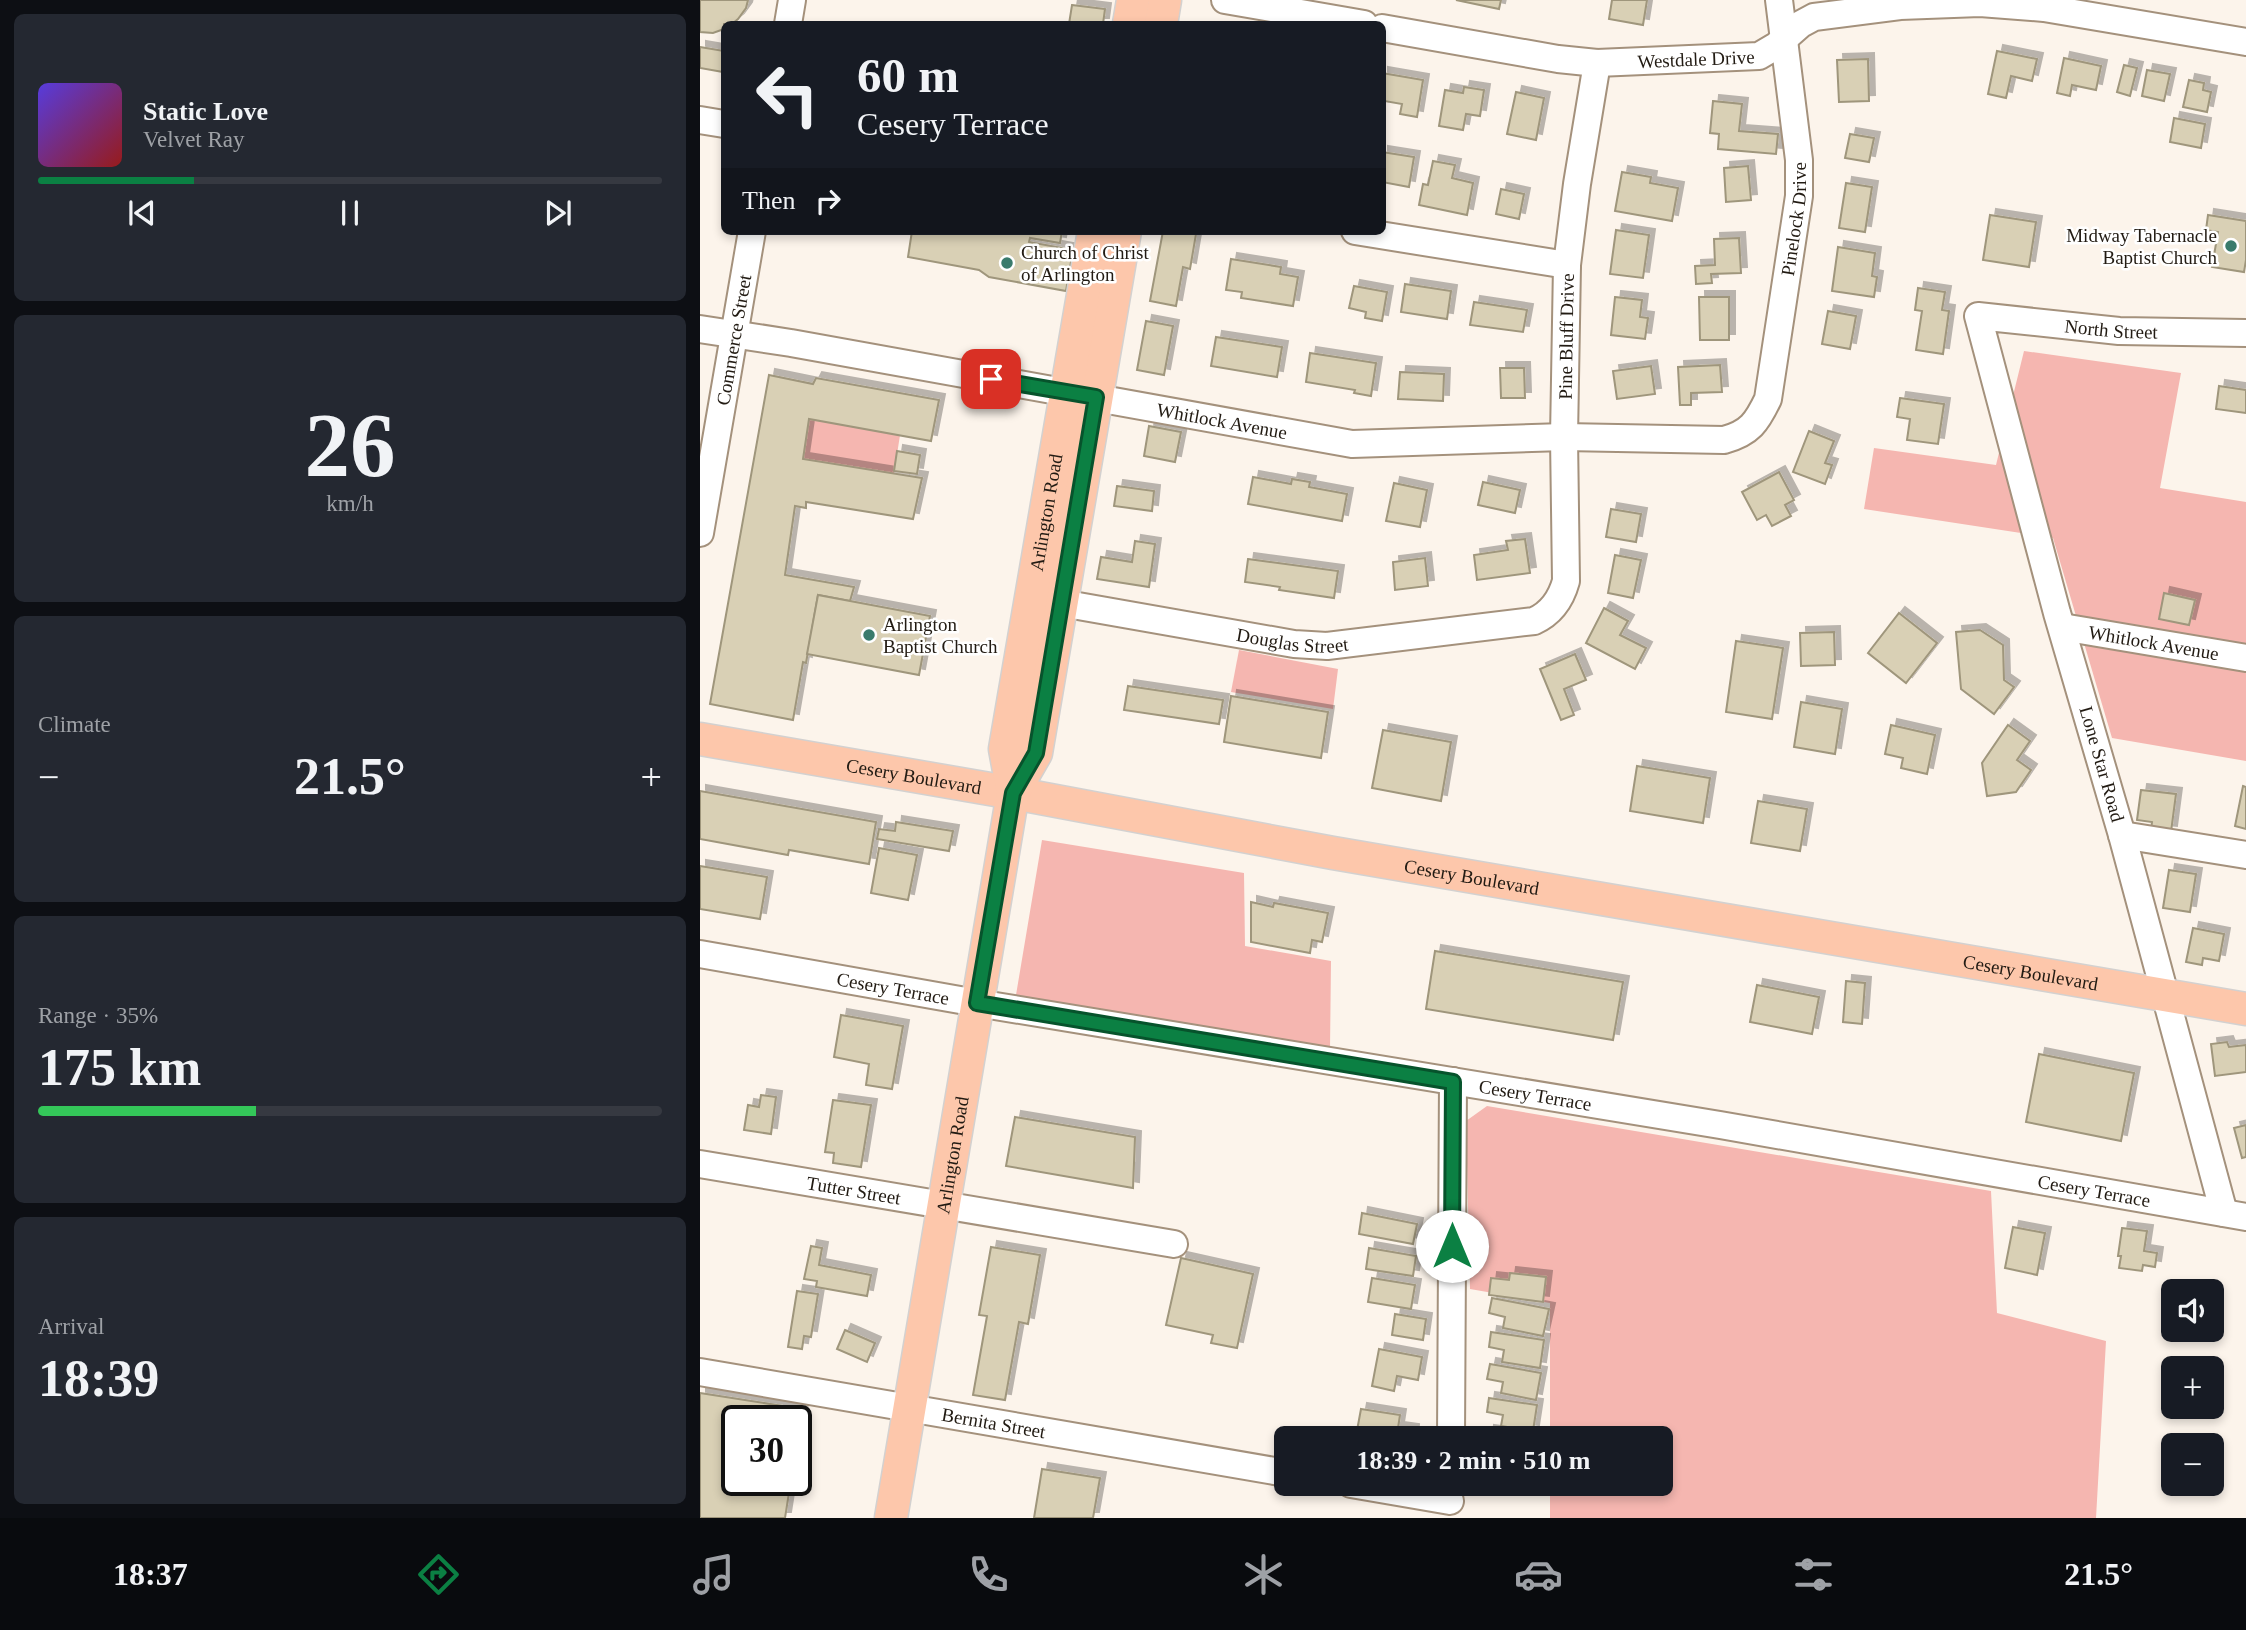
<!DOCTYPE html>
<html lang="en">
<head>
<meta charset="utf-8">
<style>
	body { margin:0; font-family:"Times New Roman",serif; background:#242831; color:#f1f3f6; height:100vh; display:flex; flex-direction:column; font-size:26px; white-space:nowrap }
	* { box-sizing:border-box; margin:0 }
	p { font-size:23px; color:#9ea1a6 }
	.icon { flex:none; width:38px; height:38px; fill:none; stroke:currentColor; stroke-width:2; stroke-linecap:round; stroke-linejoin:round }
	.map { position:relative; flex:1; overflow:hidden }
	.panel { display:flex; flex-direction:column; gap:14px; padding:14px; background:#0d0f14; width:700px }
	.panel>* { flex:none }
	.banner { position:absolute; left:21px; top:21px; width:665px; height:214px; border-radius:10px; box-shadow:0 4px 10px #0003; background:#171b24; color:#f1f3f6; overflow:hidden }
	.buttons { position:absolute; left:1461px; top:1279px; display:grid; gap:14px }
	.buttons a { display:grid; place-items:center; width:63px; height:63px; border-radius:10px; background:#171b24; box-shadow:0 4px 10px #0003; font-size:35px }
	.speed { position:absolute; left:21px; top:1405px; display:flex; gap:14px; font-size:35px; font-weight:700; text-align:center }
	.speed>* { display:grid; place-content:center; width:91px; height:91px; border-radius:50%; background:#171b24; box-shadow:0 4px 10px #0003; line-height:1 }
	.speed .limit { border:4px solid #111; border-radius:10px; background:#fff; color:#111 }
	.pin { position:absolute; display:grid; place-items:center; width:60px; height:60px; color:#fff; margin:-30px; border-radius:14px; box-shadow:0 4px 10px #0006 }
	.me { position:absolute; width:77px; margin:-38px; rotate:0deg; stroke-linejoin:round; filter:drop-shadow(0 0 5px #0008) }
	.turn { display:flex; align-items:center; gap:24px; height:147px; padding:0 21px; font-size:32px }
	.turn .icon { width:91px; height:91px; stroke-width:2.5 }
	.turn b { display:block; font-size:49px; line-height:60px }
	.then { display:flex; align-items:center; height:66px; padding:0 21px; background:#0003; gap:14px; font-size:26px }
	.big { font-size:52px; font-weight:800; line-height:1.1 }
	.panel .tile { flex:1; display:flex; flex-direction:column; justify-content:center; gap:10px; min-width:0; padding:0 24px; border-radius:10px; background:#242831 }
	.panel .dial { align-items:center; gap:0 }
	.dial b { font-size:91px; line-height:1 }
	.song { display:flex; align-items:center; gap:21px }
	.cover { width:84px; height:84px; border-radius:10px; background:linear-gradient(135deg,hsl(250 70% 55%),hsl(0 70% 35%)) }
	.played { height:7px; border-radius:4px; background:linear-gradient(90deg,#0b8043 25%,#363941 25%) }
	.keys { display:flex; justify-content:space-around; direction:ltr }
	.heat { display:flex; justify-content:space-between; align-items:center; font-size:38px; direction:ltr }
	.charge { height:10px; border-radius:5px; background:linear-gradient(90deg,#34c759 35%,#363941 0) }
	.trip { position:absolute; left:574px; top:1426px; width:399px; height:70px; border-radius:10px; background:#171b24; box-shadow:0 4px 10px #0003; font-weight:800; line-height:70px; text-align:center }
	.tabs { display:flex; height:112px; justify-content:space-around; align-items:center; background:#090b0e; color:#9ea1a6 }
	.tabs .icon { width:49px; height:49px }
	.tabs .current { color:#0b8043 }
	.tabs b { font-size:32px; color:#f1f3f6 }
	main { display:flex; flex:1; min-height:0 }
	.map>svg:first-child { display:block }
	.green { fill:#f5b6b0 }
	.building { fill:#d9d0b5; stroke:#9f967c; stroke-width:2; filter:url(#shadow) }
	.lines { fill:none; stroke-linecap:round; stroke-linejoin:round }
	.minor-casing { stroke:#a4917c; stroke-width:30 }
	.major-casing { stroke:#d3d1d0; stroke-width:35 }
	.minor { stroke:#fff; stroke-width:26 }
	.major { stroke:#fdc7ab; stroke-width:32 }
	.route-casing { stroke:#07532c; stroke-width:18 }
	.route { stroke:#0b8043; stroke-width:12 }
	.poi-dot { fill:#397b6c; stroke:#fff; stroke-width:2.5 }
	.labels { text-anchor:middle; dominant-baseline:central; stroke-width:5; stroke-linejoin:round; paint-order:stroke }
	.street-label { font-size:19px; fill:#221b13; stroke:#fff }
	.poi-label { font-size:19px; fill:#221b13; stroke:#fff; text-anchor:start }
</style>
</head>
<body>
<main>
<section class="panel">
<div class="tile">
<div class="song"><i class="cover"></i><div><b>Static Love</b><p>Velvet Ray</p></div></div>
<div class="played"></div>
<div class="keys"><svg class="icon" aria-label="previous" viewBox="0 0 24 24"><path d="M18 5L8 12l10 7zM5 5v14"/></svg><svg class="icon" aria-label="pause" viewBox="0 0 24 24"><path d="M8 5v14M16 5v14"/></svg><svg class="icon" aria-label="next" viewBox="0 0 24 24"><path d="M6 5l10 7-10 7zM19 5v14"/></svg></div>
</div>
<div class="tile dial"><b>26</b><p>km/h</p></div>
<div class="tile"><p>Climate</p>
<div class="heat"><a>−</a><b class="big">21.5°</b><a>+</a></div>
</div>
<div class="tile"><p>Range · 35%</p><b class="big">175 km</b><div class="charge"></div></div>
<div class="tile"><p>Arrival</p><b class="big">18:39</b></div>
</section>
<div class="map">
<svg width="1546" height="1518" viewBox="0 0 1546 1518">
	<defs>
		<filter id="shadow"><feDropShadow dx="6" dy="-6" stdDeviation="0" flood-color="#0004"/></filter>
	</defs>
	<rect width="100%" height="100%" fill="#fcf4eb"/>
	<g class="green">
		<polygon points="1324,351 1481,373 1460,488 1546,502 1546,761 1412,738 1353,538 1164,509 1174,448 1296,465"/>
		<polygon points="109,419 200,435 194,474 103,459"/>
		<polygon points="539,650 638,669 633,709 531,692"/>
		<polygon points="342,840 544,873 545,946 631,961 630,1050 316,995"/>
		<polygon points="787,1106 1291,1191 1297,1313 1406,1341 1396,1518 850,1518 850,1484 961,1484 961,1438 850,1438 850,1303 770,1289 766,1121"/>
	</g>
	<g class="building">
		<polygon points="0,0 48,0 46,8 38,19 32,24 24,24 24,29 13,33 0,32"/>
		<polygon points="756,0 801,0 799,9"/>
		<polygon points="912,0 947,0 943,25 909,19"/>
		<polygon points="372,5 405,9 403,24 369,24"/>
		<polygon points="0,47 24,51 23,72 0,68"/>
		<polygon points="1297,51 1337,59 1332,81 1311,76 1306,98 1288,94"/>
		<polygon points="1364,58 1401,66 1396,90 1372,85 1370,96 1357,93"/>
		<polygon points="1168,59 1169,101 1139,102 1137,60"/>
		<polygon points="1424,65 1437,68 1430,96 1417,92"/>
		<polygon points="1447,70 1470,74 1464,101 1442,96"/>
		<polygon points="682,73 723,80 717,117 700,114 702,104 685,101 682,108"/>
		<polygon points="1489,80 1504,83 1503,90 1511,92 1507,112 1483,107"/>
		<polygon points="764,87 784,90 780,116 766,114 763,130 739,126 745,90 763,93"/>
		<polygon points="816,92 844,98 836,140 807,134"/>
		<polygon points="1013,101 1042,104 1039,131 1078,134 1076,154 1018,149 1019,134 1010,133"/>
		<polygon points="1474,118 1505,124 1501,148 1470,142"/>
		<polygon points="1150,134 1174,138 1169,162 1145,158"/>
		<polygon points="682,152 714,157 709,187 682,182"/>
		<polygon points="733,161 755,165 752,178 773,183 767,215 719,205 723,184 728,185"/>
		<polygon points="1048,166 1051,200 1026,202 1024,168"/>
		<polygon points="922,172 951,177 950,183 978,188 972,221 915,211"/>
		<polygon points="1146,183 1172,187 1165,232 1139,228"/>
		<polygon points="801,189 824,194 819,219 796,214"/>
		<polygon points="1290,215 1336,222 1329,267 1283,260"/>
		<polygon points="1508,215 1546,221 1546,260 1544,272 1512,267 1518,232 1506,230"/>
		<polygon points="916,230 949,235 943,278 910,274"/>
		<polygon points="212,231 362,231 360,243 330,238 329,242 373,250 366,291 289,277 279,270 208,257"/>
		<polygon points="463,231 496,234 490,269 483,267 476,306 450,301"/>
		<polygon points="1039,238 1041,273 1011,274 1012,283 996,284 995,266 1015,265 1014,239"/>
		<polygon points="1138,247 1175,253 1172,276 1177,277 1174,297 1132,291"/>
		<polygon points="531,259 581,267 580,274 598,277 593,306 541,298 542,292 526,290"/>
		<polygon points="705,284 751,291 747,319 701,312"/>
		<polygon points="654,286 687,292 682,321 665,318 666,312 649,308"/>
		<polygon points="1218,288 1245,292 1242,310 1249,311 1243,354 1216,350 1222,311 1215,310"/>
		<polygon points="915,297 942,300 940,317 948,318 945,339 911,335"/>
		<polygon points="999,297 1029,297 1029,340 1000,340"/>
		<polygon points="774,302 827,310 823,332 770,325"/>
		<polygon points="1128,311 1156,316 1150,349 1122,344"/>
		<polygon points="446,321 473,326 464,375 437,370"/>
		<polygon points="516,337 582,347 577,377 511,366"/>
		<polygon points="610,353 676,363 671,396 654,393 655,390 606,382"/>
		<polygon points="1020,365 1022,392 991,393 991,405 980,405 978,367"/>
		<polygon points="951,366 955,394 917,399 913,371"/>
		<polygon points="800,368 824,368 825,398 801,398"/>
		<polygon points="700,372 744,374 743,401 698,399"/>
		<polygon points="69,375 113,384 116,378 239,400 231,441 109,419 103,459 222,478 213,519 106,502 106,508 95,506 85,575 154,587 150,601 118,595 106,663 103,662 93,720 10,704"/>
		<polygon points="1519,386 1546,390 1546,413 1516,409"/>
		<polygon points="1200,398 1244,404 1238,444 1207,440 1210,419 1197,417"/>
		<polygon points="449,426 481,432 475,462 444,456"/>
		<polygon points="1109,431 1134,441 1125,463 1132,465 1125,484 1093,472"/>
		<polygon points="197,451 220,455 217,474 194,471"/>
		<polygon points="1079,472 1094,500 1085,505 1091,516 1072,526 1066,515 1057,520 1042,492"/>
		<polygon points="553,477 591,484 592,479 610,482 609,487 647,494 642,521 548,504"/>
		<polygon points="783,482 820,490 815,513 778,505"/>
		<polygon points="694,483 727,490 720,527 686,521"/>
		<polygon points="417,486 454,491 452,511 414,506"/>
		<polygon points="911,509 941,514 936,542 906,537"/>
		<polygon points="825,539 830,573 777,580 774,555 808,550 806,541"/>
		<polygon points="435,541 455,544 449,587 397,579 401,557 432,562"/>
		<polygon points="915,555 941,560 933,598 908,593"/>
		<polygon points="725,558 728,586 695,590 693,562"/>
		<polygon points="548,559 638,571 634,598 579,590 580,587 545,582"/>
		<polygon points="1464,593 1495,600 1489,625 1459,619"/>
		<polygon points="118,595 230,616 219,675 107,654"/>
		<polygon points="904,608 928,621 920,635 946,648 935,669 886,643"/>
		<polygon points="1199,613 1237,643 1206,683 1168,653"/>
		<polygon points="1280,630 1303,645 1304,680 1314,687 1294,714 1261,689 1256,632"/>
		<polygon points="1134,632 1135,665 1101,666 1100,633"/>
		<polygon points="1036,641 1083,648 1072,719 1026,712"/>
		<polygon points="875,654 886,680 864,689 874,715 861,720 840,669"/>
		<polygon points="428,686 523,700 519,724 424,710"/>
		<polygon points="531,696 628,712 621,758 524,742"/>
		<polygon points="1101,702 1142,709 1135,754 1094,747"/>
		<polygon points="1191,725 1235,735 1227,774 1201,768 1203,758 1185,754"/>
		<polygon points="1308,725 1330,741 1317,760 1331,770 1316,792 1287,796 1282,763"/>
		<polygon points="683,730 751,742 741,801 672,788"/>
		<polygon points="937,766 1010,778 1003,823 930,811"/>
		<polygon points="1543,786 1546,787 1546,829 1535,826"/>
		<polygon points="1441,790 1476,794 1471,832 1451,830 1452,822 1437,820"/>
		<polygon points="0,791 176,822 169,864 89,850 88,855 0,839"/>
		<polygon points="1058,801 1107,809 1100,851 1051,843"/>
		<polygon points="196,822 253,831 249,851 177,839 179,829 195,831"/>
		<polygon points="179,848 217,855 208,900 171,893"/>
		<polygon points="0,866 67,877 60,919 0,909"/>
		<polygon points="1469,870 1496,874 1490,912 1463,908"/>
		<polygon points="551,902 573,907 574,903 628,913 622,942 612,940 610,953 551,942"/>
		<polygon points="1493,928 1524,934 1519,961 1503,958 1502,965 1486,962"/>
		<polygon points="735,951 923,982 913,1040 726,1009"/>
		<polygon points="1146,981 1165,983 1162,1024 1143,1022"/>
		<polygon points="1057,985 1119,997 1112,1034 1050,1022"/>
		<polygon points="141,1015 203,1026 192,1089 166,1085 169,1064 134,1057"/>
		<polygon points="1527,1042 1529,1047 1546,1045 1546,1072 1515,1076 1511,1044"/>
		<polygon points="1339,1054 1434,1073 1421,1141 1326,1122"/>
		<polygon points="61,1095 76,1097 71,1134 44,1130 48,1105 59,1107"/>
		<polygon points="133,1100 171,1105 161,1167 133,1163 134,1153 125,1152"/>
		<polygon points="315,1117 435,1137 433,1188 306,1166"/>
		<polygon points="1546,1125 1546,1157 1542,1158 1534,1128"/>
		<polygon points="662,1213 717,1224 713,1244 659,1234"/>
		<polygon points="1313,1227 1345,1233 1337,1275 1305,1268"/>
		<polygon points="1422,1228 1447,1231 1444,1251 1457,1253 1455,1267 1443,1265 1442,1271 1419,1268 1421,1256 1418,1256"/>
		<polygon points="111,1246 122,1248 119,1265 171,1275 167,1296 116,1287 117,1281 104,1279"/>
		<polygon points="291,1247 340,1255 328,1324 319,1322 305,1400 273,1395 287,1316 279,1315"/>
		<polygon points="669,1248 716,1256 713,1276 666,1269"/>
		<polygon points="481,1258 553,1274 537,1348 511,1343 513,1335 466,1325"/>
		<polygon points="810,1273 846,1277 843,1302 789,1295 791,1278 809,1280"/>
		<polygon points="672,1278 715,1285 711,1309 668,1302"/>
		<polygon points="97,1291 118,1294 111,1337 104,1336 102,1349 88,1347"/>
		<polygon points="792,1298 849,1309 843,1336 803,1328 805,1317 789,1313"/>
		<polygon points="695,1314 726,1319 723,1340 692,1335"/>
		<polygon points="145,1330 175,1343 167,1362 137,1349"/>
		<polygon points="791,1332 844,1340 840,1368 802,1362 804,1350 789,1347"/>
		<polygon points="679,1349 722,1357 718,1380 697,1376 694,1391 672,1386"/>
		<polygon points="790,1364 841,1373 836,1400 801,1393 803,1382 787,1379"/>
		<polygon points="0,1393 102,1409 96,1448 96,1421 37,1421 37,1480 91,1480 85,1518 0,1518"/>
		<polygon points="789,1398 837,1405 833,1431 801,1426 803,1415 787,1412"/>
		<polygon points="661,1409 700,1415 698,1428 713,1430 712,1438 673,1438 656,1436"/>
		<polygon points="788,1431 838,1438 787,1438"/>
		<polygon points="342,1469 400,1478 393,1518 334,1518"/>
		<polygon points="780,1484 830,1484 829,1494 780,1486"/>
	</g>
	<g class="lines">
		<g class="minor-casing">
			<g id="minor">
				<polyline points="525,0 664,24"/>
				<polyline points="88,24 92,0"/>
				<path id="s1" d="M682,28L858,59L897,63L1059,56L1076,46L1101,24L1114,17L1200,6L1280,3L1344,8L1546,42"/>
				<polyline points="0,120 24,124"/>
				<polyline points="655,231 867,265"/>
				<path id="s2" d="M0,329L91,343L652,444L864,437L1024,440C1050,433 1057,422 1068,399L1099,196V160L1079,0"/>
				<path id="s3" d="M0,533L52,231"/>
				<path id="s4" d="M344,600L594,644L627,646L834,621C852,613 861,599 866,581L864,437L867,265L877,184L897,63"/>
				<path id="s5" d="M1362,627L1546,658"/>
				<polyline points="1422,835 1546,855"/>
				<path id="s6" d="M0,954L277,1003L1020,1125L1546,1217"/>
				<path id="s7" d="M0,1164L474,1244"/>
				<path id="s8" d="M1524,1213L1422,835L1357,613L1278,316L1419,331L1546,333"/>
				<path id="s9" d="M0,1372L586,1473"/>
				<polyline points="751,1438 753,1081"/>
				<polyline points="651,1484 750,1501"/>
			</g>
		</g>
		<g class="major-casing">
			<g id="major">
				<polyline points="429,24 433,0"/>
				<polyline points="461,24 465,0"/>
				<path id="s10" d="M0,739L313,793L633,853L1546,1009"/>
				<polyline points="313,793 336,753 425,231"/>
				<path id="s11" d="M191,1518L313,793L305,749L394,231"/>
			</g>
		</g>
		<use href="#minor" class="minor"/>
		<use href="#major" class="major"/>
	</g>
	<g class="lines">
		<g class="route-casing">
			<polyline id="route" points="291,379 396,397 336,753 313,793 277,1003 753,1082 752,1246"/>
		</g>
		<use href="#route" class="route"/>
	</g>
	<g class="poi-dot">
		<circle cx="1531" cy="246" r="7"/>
		<circle cx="307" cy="263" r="7"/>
		<circle cx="169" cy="635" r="7"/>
	</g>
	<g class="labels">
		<g class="street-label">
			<text stroke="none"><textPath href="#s1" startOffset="317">Westdale Drive</textPath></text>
			<text stroke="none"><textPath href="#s2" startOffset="1279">Pinelock Drive</textPath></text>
			<text stroke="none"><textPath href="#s8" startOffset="1064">North Street</textPath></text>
			<text stroke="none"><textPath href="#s4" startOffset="793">Pine Bluff Drive</textPath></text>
			<text stroke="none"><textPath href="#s3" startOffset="196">Commerce Street</textPath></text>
			<text stroke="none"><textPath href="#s2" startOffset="530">Whitlock Avenue</textPath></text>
			<text stroke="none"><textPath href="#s11" startOffset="1020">Arlington Road</textPath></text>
			<text stroke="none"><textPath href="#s4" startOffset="252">Douglas Street</textPath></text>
			<text stroke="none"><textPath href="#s5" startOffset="93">Whitlock Avenue</textPath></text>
			<text transform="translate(1402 764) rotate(74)">Lone Star Road</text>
			<text stroke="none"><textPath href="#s10" startOffset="217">Cesery Boulevard</textPath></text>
			<text stroke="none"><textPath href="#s10" startOffset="784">Cesery Boulevard</textPath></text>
			<text stroke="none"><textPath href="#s10" startOffset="1351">Cesery Boulevard</textPath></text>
			<text stroke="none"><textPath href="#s6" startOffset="196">Cesery Terrace</textPath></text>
			<text stroke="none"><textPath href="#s6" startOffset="847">Cesery Terrace</textPath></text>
			<text stroke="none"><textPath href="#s11" startOffset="368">Arlington Road</textPath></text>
			<text stroke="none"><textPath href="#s7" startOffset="156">Tutter Street</textPath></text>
			<text stroke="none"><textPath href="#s6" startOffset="1414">Cesery Terrace</textPath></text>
			<text stroke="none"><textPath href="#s9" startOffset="298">Bernita Street</textPath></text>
		</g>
		<g class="poi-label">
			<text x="1517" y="235" text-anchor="end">Midway Tabernacle<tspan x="1517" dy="22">Baptist Church</tspan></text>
			<text x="321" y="252">Church of Christ<tspan x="321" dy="22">of Arlington</tspan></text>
			<text x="183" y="624">Arlington<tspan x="183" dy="22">Baptist Church</tspan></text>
		</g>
	</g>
</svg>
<div class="buttons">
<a><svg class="icon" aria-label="sound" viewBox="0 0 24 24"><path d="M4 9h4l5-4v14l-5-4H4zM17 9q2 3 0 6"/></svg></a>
<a>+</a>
<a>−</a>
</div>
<div class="speed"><div class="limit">30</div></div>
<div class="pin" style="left:291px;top:379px;background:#d93025"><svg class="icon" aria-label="arrive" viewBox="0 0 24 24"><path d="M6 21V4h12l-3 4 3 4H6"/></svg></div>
<svg class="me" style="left:752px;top:1246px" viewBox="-20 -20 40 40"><circle r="19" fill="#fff"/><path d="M0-13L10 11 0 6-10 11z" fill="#0b8043"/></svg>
<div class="trip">18:39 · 2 min · 510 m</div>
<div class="banner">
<div class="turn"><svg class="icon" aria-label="left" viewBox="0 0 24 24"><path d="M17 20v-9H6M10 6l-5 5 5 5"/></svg><div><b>60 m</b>Cesery Terrace</div></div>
<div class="then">Then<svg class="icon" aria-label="right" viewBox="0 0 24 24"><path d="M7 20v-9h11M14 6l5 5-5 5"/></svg></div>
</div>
</div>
</main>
<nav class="tabs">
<b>18:37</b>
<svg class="icon current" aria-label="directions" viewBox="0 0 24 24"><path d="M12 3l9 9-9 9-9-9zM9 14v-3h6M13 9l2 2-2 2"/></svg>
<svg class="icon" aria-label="music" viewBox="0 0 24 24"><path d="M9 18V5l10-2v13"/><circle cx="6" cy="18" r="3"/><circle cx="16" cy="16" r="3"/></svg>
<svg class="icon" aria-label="phone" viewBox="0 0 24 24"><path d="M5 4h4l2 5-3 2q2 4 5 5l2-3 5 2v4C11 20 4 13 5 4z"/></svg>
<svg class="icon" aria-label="climate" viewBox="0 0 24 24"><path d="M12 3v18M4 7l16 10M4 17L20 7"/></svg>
<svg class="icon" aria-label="car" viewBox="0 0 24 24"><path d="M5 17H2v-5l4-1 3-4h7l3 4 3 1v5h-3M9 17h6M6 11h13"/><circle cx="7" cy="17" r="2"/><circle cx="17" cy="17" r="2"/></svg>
<svg class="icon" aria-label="filters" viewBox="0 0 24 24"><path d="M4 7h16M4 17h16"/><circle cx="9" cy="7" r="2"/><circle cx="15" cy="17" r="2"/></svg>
<b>21.5°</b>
</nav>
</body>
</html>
